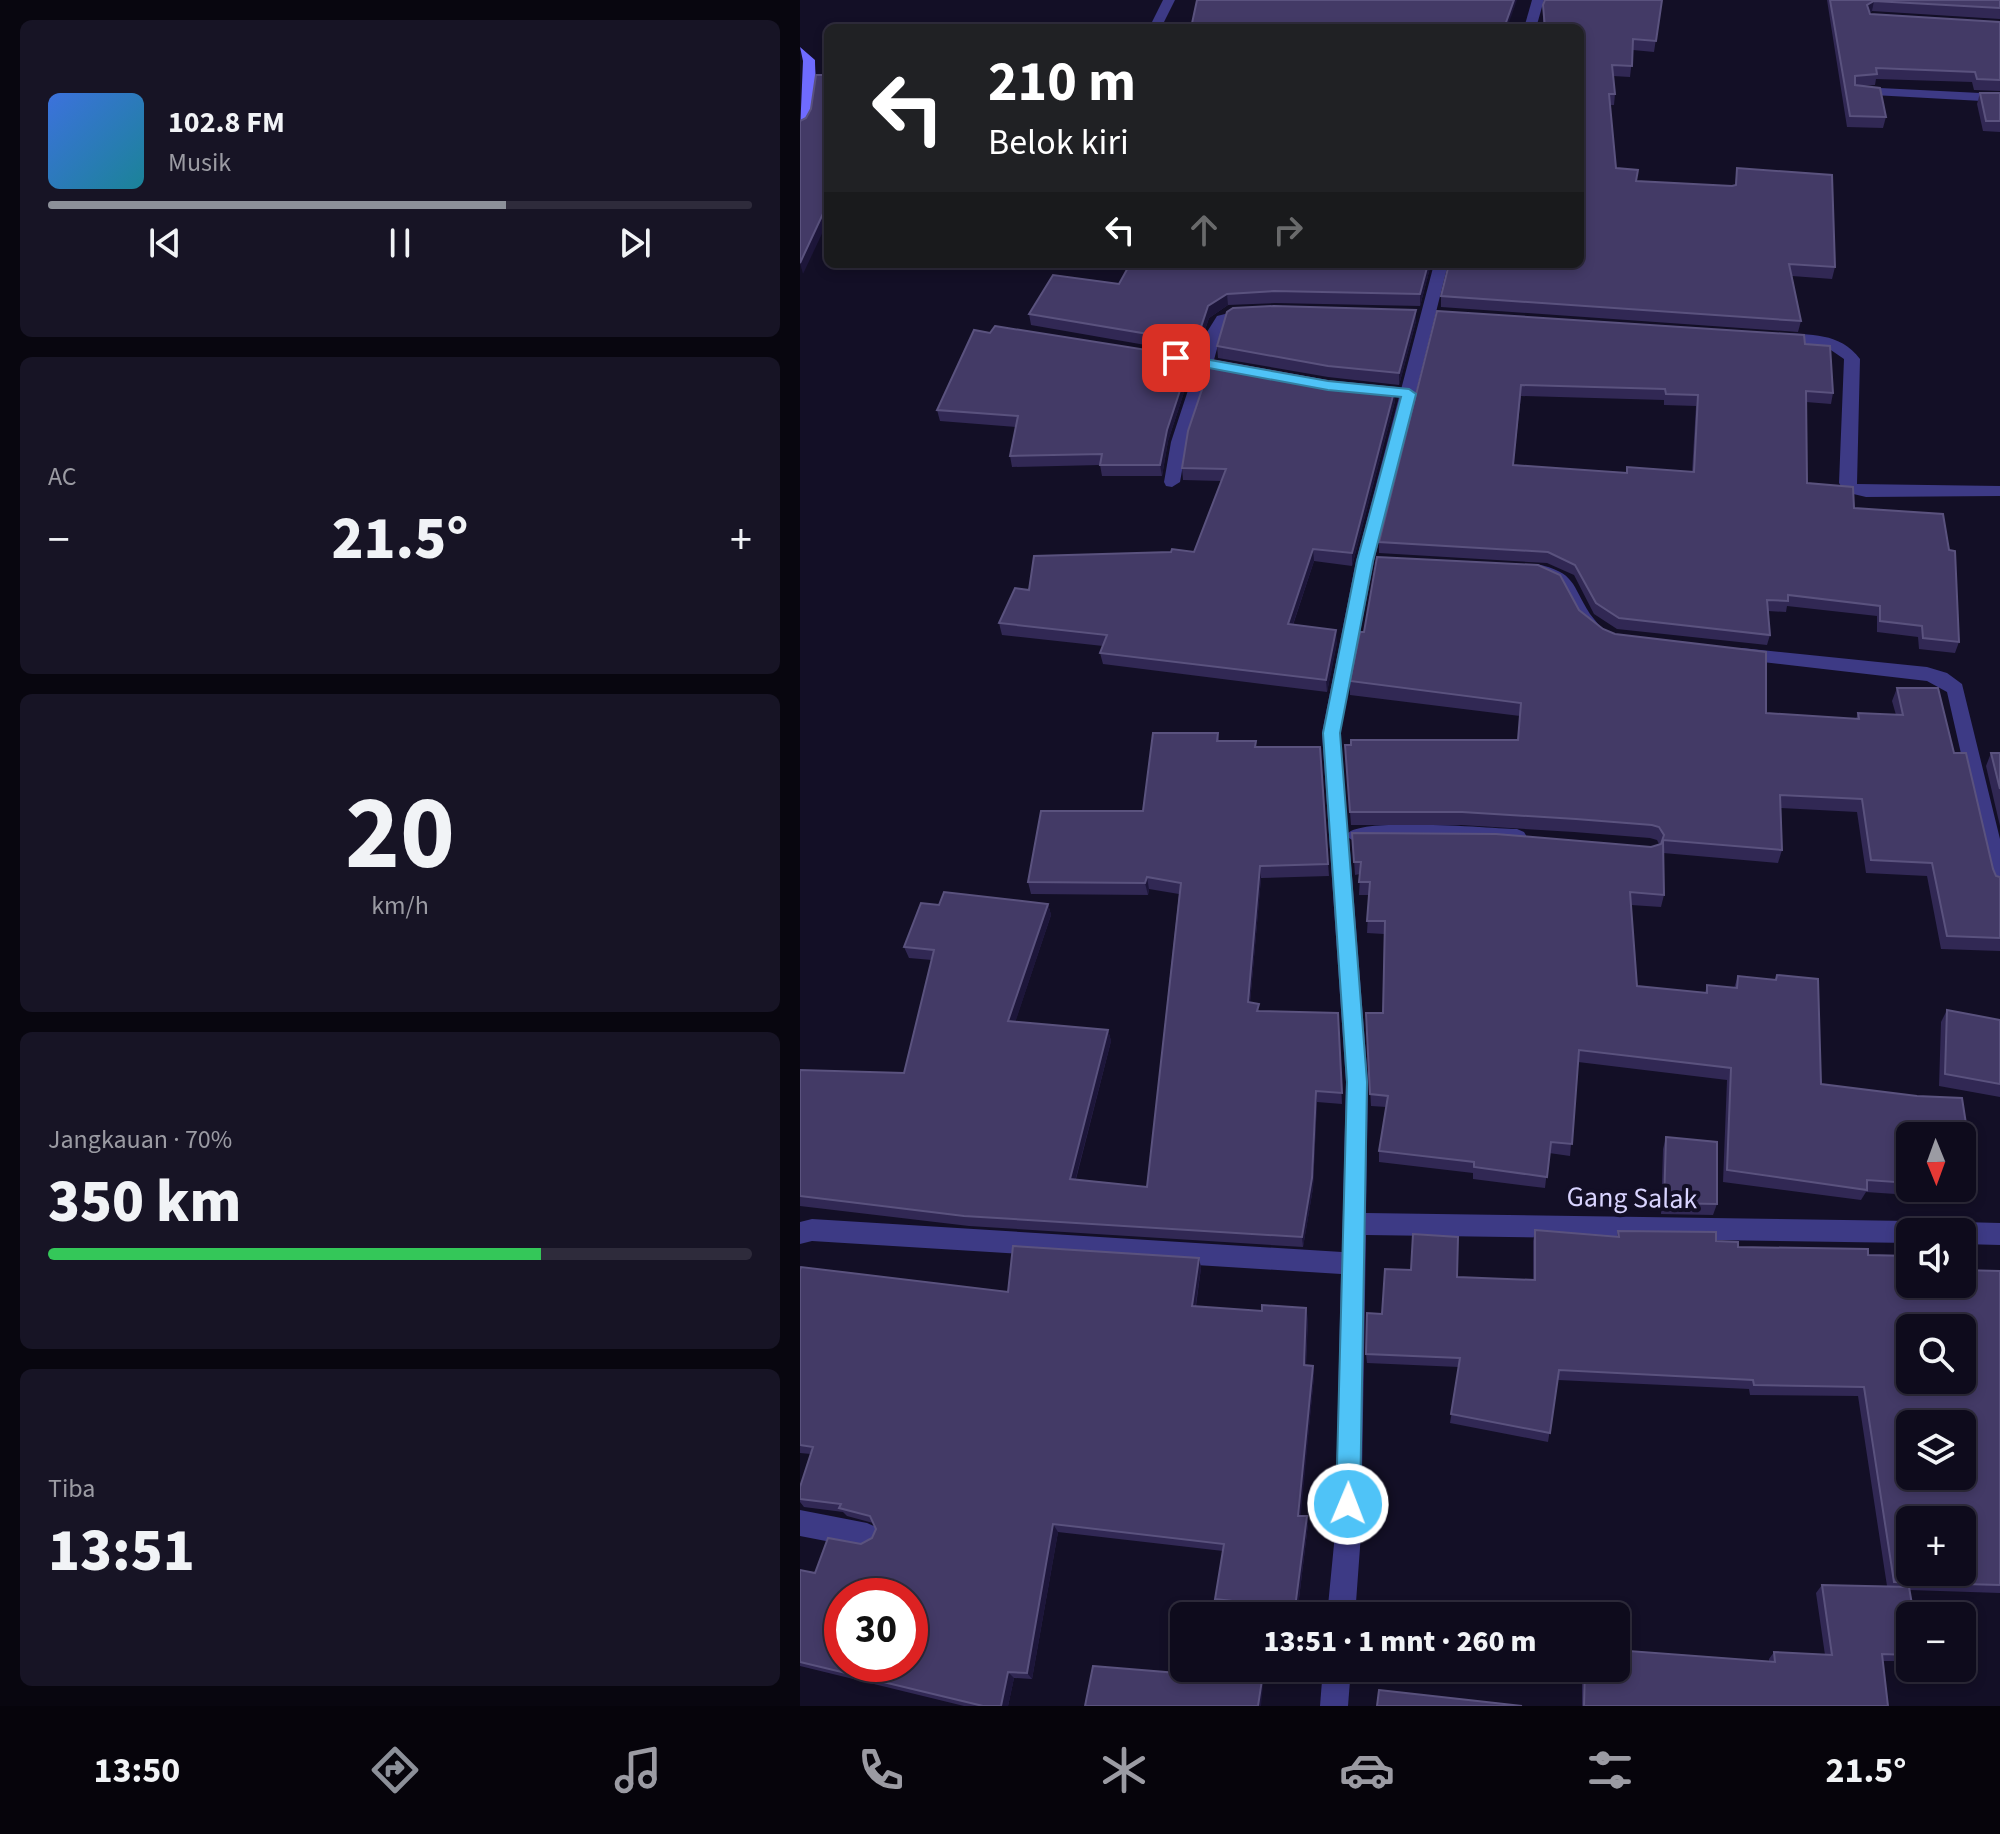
<!DOCTYPE html>
<html lang="id">
<head>
<meta charset="utf-8">
<style>
	body { margin:0; font-family:"Source Sans 3",sans-serif; background:#171425; color:#f1f3f6; height:100vh; display:flex; flex-direction:column; font-size:30px; white-space:nowrap }
	* { box-sizing:border-box; margin:0 }
	p { font-size:26px; color:#9b9ba3 }
	.icon { flex:none; width:44px; height:44px; fill:none; stroke:currentColor; stroke-width:2; stroke-linecap:round; stroke-linejoin:round }
	.map { position:relative; flex:1; overflow:hidden }
	.panel { display:flex; flex-direction:column; gap:20px; padding:20px; background:#08060f; width:800px }
	.panel>* { flex:none }
	.top-card { position:absolute; left:24px; top:24px; width:760px; height:244px; border-radius:12px; box-shadow:0 4px 12px #0003,0 0 0 2px #2e2b3b; background:#202124; color:#fff; overflow:hidden }
	.needle { width:52px; rotate:179deg }
	.buttons { position:absolute; left:1096px; top:1122px; display:grid; gap:16px }
	.buttons a { display:grid; place-items:center; width:80px; height:80px; border-radius:12px; background:#0e0b1c; box-shadow:0 4px 12px #0003,0 0 0 2px #2e2b3b; font-size:40px }
	.speed { position:absolute; left:24px; top:1578px; display:flex; gap:16px; font-size:40px; font-weight:700; text-align:center }
	.speed>* { display:grid; place-content:center; width:104px; height:104px; border-radius:50%; background:#0e0b1c; box-shadow:0 4px 12px #0003,0 0 0 2px #2e2b3b; line-height:1 }
	.speed .limit { border:12px solid #d22; background:#fff; color:#111 }
	.pin { position:absolute; display:grid; place-items:center; width:68px; height:68px; color:#fff; margin:-34px; border-radius:16px; box-shadow:0 4px 12px #0006 }
	.me { position:absolute; width:88px; margin:-44px; rotate:1deg; stroke-linejoin:round; filter:drop-shadow(0 0 6px #0008) }
	.turn { display:flex; align-items:center; gap:28px; height:168px; padding:0 32px; font-size:36px }
	.turn .icon { width:104px; height:104px; stroke-width:2.5 }
	.turn b { display:block; font-size:56px; line-height:68px }
	.lanes { display:flex; align-items:center; height:76px; padding:0 32px; background:#0003; justify-content:center; gap:40px; direction:ltr }
	.lanes .off { opacity:.35 }
	.big { font-size:60px; font-weight:800; line-height:1.1 }
	.panel .card { flex:1; display:flex; flex-direction:column; justify-content:center; gap:12px; min-width:0; padding:0 28px; border-radius:12px; background:#171425 }
	.panel .dial { align-items:center; gap:0 }
	.dial b { font-size:104px; line-height:1 }
	.song { display:flex; align-items:center; gap:24px }
	.cover { width:96px; height:96px; border-radius:12px; background:linear-gradient(135deg,hsl(220 70% 55%),hsl(190 70% 35%)) }
	.played { height:8px; border-radius:4px; background:linear-gradient(90deg,#8c9099 65%,#2e2b3b 65%) }
	.keys { display:flex; justify-content:space-around; direction:ltr }
	.heat { display:flex; justify-content:space-between; align-items:center; font-size:44px; direction:ltr }
	.charge { height:12px; border-radius:6px; background:linear-gradient(90deg,#34c759 70%,#2e2b3b 0) }
	.trip { position:absolute; left:370px; top:1602px; width:460px; height:80px; border-radius:12px; background:#0e0b1c; box-shadow:0 4px 12px #0003,0 0 0 2px #2e2b3b; font-weight:800; line-height:80px; text-align:center }
	.menu { display:flex; height:128px; justify-content:space-around; align-items:center; background:#06040b; color:#9b9ba3 }
	.menu .icon { width:56px; height:56px }
	.menu .selected { color:#8c9099 }
	.menu b { font-size:36px; color:#f1f3f6 }
	main { display:flex; flex:1; min-height:0 }
	.map>svg:first-child { display:block }
	.lines { fill:none; stroke-linecap:round; stroke-linejoin:round }
	.minor { fill:#3d3a85; fill-rule:evenodd }
	.secondary { fill:#6f6bff; fill-rule:evenodd }
	.wall { fill:#312854; fill-rule:evenodd }
	.shaded-wall { fill:#1d163a }
	.building { fill:#433a66; stroke:#5a527e; stroke-width:2; fill-rule:evenodd }
	.route { fill:#4fc3f7; stroke:#337fa1; stroke-width:2 }
	.labels { text-anchor:middle; dominant-baseline:central; stroke-width:8; stroke-linejoin:round; paint-order:stroke }
	.street-label { font-size:28px; fill:#d9d4ff; stroke:#130f26 }
</style>
</head>
<body>
<main>
<section class="panel">
<div class="card">
<div class="song"><i class="cover"></i><div><b>102.8 FM</b><p>Musik</p></div></div>
<div class="played"></div>
<div class="keys"><svg class="icon" aria-label="previous" viewBox="0 0 24 24"><path d="M18 5L8 12l10 7zM5 5v14"/></svg><svg class="icon" aria-label="pause" viewBox="0 0 24 24"><path d="M8 5v14M16 5v14"/></svg><svg class="icon" aria-label="next" viewBox="0 0 24 24"><path d="M6 5l10 7-10 7zM19 5v14"/></svg></div>
</div>
<div class="card"><p>AC</p>
<div class="heat"><a>−</a><b class="big">21.5°</b><a>+</a></div>
</div>
<div class="card dial"><b>20</b><p>km/h</p></div>
<div class="card"><p>Jangkauan · 70%</p><b class="big">350 km</b><div class="charge"></div></div>
<div class="card"><p>Tiba</p><b class="big">13:51</b></div>
</section>
<div class="map">
<svg width="1200" height="1706" viewBox="0 0 1200 1706">
	<rect width="100%" height="100%" fill="#130f26"/>
	<g class="lines">
		<g class="minor">
			<polygon points="363,0 375,0 361,28 349,28"/>
			<polygon points="732,0 744,0 736,28 724,28"/>
			<polygon points="1060,87 1200,94 1200,102 1055,94 1055,88"/>
			<path d="M634,264H648L574,561L540,733L548,833C565,817 688,828 717,829L724,832L727,837L724,842L717,845L606,840L557,843L549,838L568,1082L566,1213L1110,1221L1118,1224L1122,1232H1110V1243L566,1235L561,1534L555,1616H527L535,1534L541,1274L12,1241L0,1244V1222L12,1219L542,1252L546,1082L522,733L556,561Z"/>
			<path d="M453,307L460,311L458,314C422,322 424,325 414,360L440,365L443,368L435,373L411,369L387,442L380,482L372,487L366,486L364,482L371,442L396,366L385,361L388,358L399,357L407,332L417,316Z"/>
			<path d="M980,333C1010,335 1040,332 1060,359L1057,484L1200,486V496L1066,497L1045,492L1039,483L1044,359L1025,346L975,341L972,338Z"/>
			<path d="M737,564C776,573 771,584 790,614C794,619 798,624 802,629L799,633H787L755,583L731,574L728,570L731,566Z"/>
			<polygon points="942,648 1127,667 1147,673 1162,684 1200,839 1200,889 1193,887 1190,881 1147,692 1127,681 936,659 933,654 936,649"/>
			<polygon points="1162,1222 1200,1223 1200,1245 1162,1244 1162,1232 1151,1232 1154,1225"/>
			<polygon points="0,1510 67,1523 76,1527 80,1536 76,1545 67,1549 0,1536"/>
			<polygon points="523,1668 551,1668 548,1706 520,1706"/>
		</g>
		<path class="secondary" d="M0,47L15,60C15,81 22,121 0,132L3,61Z"/>
	</g>
	<g class="wall">
		<polygon points="862,0 854,52 833,50 830,77 813,76 815,94 814,105 810,105 816,168 836,181 932,186 935,185 937,168 1035,267 1032,279 992,276 1001,321 998,332 641,307 641,296 780,264 780,28 743,28 743,5"/>
		<polygon points="1027,0 1200,0 1200,19 1072,11 1070,12 1070,14 1200,22 1200,91 1174,90 1172,82 1076,79 1075,85 1058,86 1086,117 1083,128 1047,127"/>
		<polygon points="1180,93 1200,93 1200,132 1183,131 1177,104"/>
		<polygon points="330,264 631,264 620,306 475,303 428,305 409,318 397,354 231,325 229,314 319,284"/>
		<polygon points="616,310 616,321 599,385 528,377 418,358 417,346"/>
		<path d="M637,311L1005,344L1033,393L1031,404L1006,402L1007,483L1054,508L1159,642L1155,653L1119,649L1118,637L1077,632V616L987,606L986,612L968,611L970,635L967,645L817,629L794,614L774,575L747,563L579,553V542ZM721,396L864,400V405L896,406L892,472L826,473L713,465Z"/>
		<polygon points="392,368 368,441 362,476 302,476 300,465 212,467 210,456 216,427 140,421 137,410"/>
		<polygon points="527,381 595,388 595,401 552,566 514,561 493,625 537,642 527,692 303,664 300,653 303,646 202,635 199,623 229,590 394,552 422,481 383,480 382,468"/>
		<path d="M577,557L738,565L760,575L779,610L803,629L815,634L966,652V713L1056,719L1058,713L1096,715L1092,701L1097,688H1138L1154,753H1166L1193,869L1196,876L1200,877V951L1141,949L1127,876L1066,873L1057,812L981,808L982,850L978,863L863,853L864,895L861,907L831,905L837,986L905,993L907,985L934,988L938,976L975,980L977,975L1018,979L1021,1084L1117,1096L1162,1098L1176,1188L1169,1199L1066,1192L1061,1200L923,1182L927,1080L778,1062L770,1156L749,1153L745,1188L673,1179V1173L579,1162V1151L586,1107L571,1106L566,1013H583L584,934L567,933L569,895H559L560,874L555,875L552,833L696,834L851,847L859,844L857,840L850,838L774,832L661,825H551L545,745H551V740H718L720,716L550,695V681L560,632H564ZM1110,1136H1162V1188H1110Z"/>
		<polygon points="418,733 419,741 456,747 520,747 529,876 461,878 450,1003 460,1011 538,1013 542,1104 517,1102 513,1188 503,1247 169,1226 0,1206 0,1070 104,1073 132,960 109,958 104,947 139,905 248,904 251,915 215,1022 308,1030 311,1041 276,1179 347,1187 379,894 349,889 348,895 231,894 228,882 343,811"/>
		<polygon points="1191,753 1200,753 1200,826 1186,766"/>
		<polygon points="1147,1010 1200,1020 1200,1097 1139,1086 1141,1022"/>
		<polygon points="866,1137 917,1204 913,1215 861,1214 863,1149"/>
		<polygon points="735,1230 817,1237 818,1231 916,1241 938,1247 1068,1255 1110,1284 1200,1271 1200,1593 1110,1590 1110,1661 1083,1661 1088,1706 782,1706 782,1668 816,1668 969,1661 969,1659 974,1652 1025,1655 1016,1593 1022,1585 1087,1586 1058,1396 950,1395 949,1389 758,1380 748,1442 650,1423 659,1367 567,1363 566,1354 582,1314 657,1277 733,1280 733,1241"/>
		<polygon points="399,1258 401,1268 396,1306 508,1318 506,1365 513,1366 514,1376 500,1516 507,1516 508,1524 497,1615 417,1606 415,1599 423,1551 258,1532 232,1679 214,1678 208,1706 164,1706 0,1666 0,1570 15,1573 72,1538 76,1529 73,1523 47,1516 43,1512 4,1507 0,1502 0,1487 11,1454 0,1453 0,1270 208,1292"/>
	</g>
	<g class="shaded-wall">
		<polygon points="714,0 717,0 707,28 704,28"/>
		<polygon points="1074,1 1072,11 1065,15 1067,5"/>
		<polygon points="28,203 28,221 3,274 0,263"/>
		<polygon points="628,264 631,264 620,306 620,294"/>
		<polygon points="427,294 428,305 409,318 397,354 396,342 408,306"/>
		<polygon points="616,310 616,321 599,385 599,373"/>
		<polygon points="391,357 392,368 368,441 362,476 360,465 367,430"/>
		<polygon points="595,388 595,401 552,566 552,553"/>
		<polygon points="513,549 514,561 489,636 488,624"/>
		<polygon points="536,630 537,642 527,692 526,680"/>
		<polygon points="460,866 461,878 449,1013 448,1002"/>
		<polygon points="347,877 349,889 348,895 345,883"/>
		<polygon points="248,904 251,915 212,1032 208,1021"/>
		<polygon points="308,1030 311,1041 273,1189 270,1179"/>
		<polygon points="516,1091 517,1102 513,1188 503,1247 502,1237"/>
		<polygon points="399,1258 401,1268 394,1316 392,1306"/>
		<polygon points="506,1308 508,1318 505,1375 504,1365"/>
		<polygon points="513,1366 514,1376 500,1524 498,1516"/>
		<polygon points="507,1516 508,1524 497,1615 495,1608"/>
		<polygon points="253,1524 258,1532 232,1679 227,1673"/>
		<polygon points="208,1672 214,1678 208,1706 201,1706"/>
		<polygon points="462,1680 463,1686 461,1706 458,1706"/>
	</g>
	<g class="building">
		<polygon points="397,0 714,0 704,28 391,28"/>
		<polygon points="745,0 862,0 856,41 833,39 832,66 812,65 815,94 809,94 816,168 838,170 836,181 932,186 936,185 937,168 1032,175 1035,267 989,264 1001,321 641,296 649,264 780,264 780,28 745,28 743,5"/>
		<polygon points="1030,0 1200,0 1200,8 1074,1 1067,5 1070,14 1200,22 1200,80 1177,79 1175,72 1076,68 1077,74 1055,76 1055,85 1080,88 1086,117 1050,116"/>
		<polygon points="16,75 28,75 28,203 0,263 0,121 6,118 11,109"/>
		<polygon points="1180,93 1200,93 1200,121 1186,121"/>
		<polygon points="330,264 628,264 620,294 474,291 427,294 408,306 396,342 229,314 253,275 319,284"/>
		<polygon points="474,306 616,310 599,373 528,366 417,346 427,312 433,308"/>
		<path d="M637,311L1004,335L1005,344L1030,346L1033,393L1006,391L1007,483L1053,487L1054,508L1143,514L1149,550L1155,551L1159,642L1123,638L1122,626L1080,621V606L988,595V601L967,600L970,635L819,618L796,603L775,565L748,552L579,542ZM721,385L865,389L866,394L898,395L894,472L827,467V473L713,465Z"/>
		<polygon points="195,326 391,357 367,430 360,465 300,465 302,454 210,456 218,416 137,410 174,330 190,333"/>
		<polygon points="412,360 527,381 595,388 552,553 513,549 488,624 536,630 526,680 300,653 307,635 199,623 215,588 229,590 234,556 371,552 372,549 394,552 426,469 382,468 388,431"/>
		<polygon points="577,557 738,565 760,575 779,610 803,629 815,634 966,652 966,713 1059,719 1058,713 1103,715 1097,688 1138,688 1154,753 1166,753 1193,869 1196,876 1200,877 1200,938 1147,936 1132,863 1071,860 1062,799 980,795 982,850 863,840 864,895 830,892 837,986 907,993 907,985 937,988 938,976 976,980 977,975 1018,979 1021,1084 1117,1096 1162,1098 1176,1188 1162,1187 1162,1136 1110,1136 1110,1183 1067,1180 1067,1190 927,1170 931,1068 779,1050 772,1144 751,1142 747,1177 674,1167 674,1162 579,1151 588,1096 570,1094 566,1013 583,1013 585,921 567,921 570,882 559,882 561,862 554,862 552,833 696,834 851,847 861,844 864,835 859,827 852,825 776,819 662,812 550,812 545,745 551,745 551,740 718,740 721,703 550,681 560,632 564,632"/>
		<polygon points="353,733 418,733 417,741 456,741 455,747 520,747 528,864 460,866 448,1002 459,1004 457,1011 538,1013 542,1093 516,1091 512,1178 502,1237 164,1216 0,1196 0,1070 104,1073 134,950 104,947 121,903 139,905 144,892 248,904 208,1021 308,1030 270,1179 347,1187 381,883 347,877 345,883 228,882 241,811 343,811"/>
		<polygon points="1191,753 1200,753 1200,789"/>
		<polygon points="1147,1010 1200,1020 1200,1084 1145,1074"/>
		<polygon points="866,1137 917,1142 917,1204 864,1203"/>
		<path d="M735,1230L819,1237L818,1231L916,1232V1241L938,1242V1247L1068,1249V1255L1110,1256V1284H1162V1270L1200,1271V1585L1094,1582L1064,1387L954,1385L953,1380L759,1370L750,1433L651,1414L660,1358L566,1354L567,1313L582,1314L585,1269L611,1270L613,1234L658,1237L657,1277L735,1280ZM1110,1328H1162V1380H1110ZM1110,1424H1162V1476H1110ZM1110,1520H1162V1572H1110Z"/>
		<path d="M213,1246L399,1258L392,1306L462,1311V1305L506,1308L504,1365L513,1366L498,1516H507L495,1608L415,1599L424,1544L253,1524L227,1673L208,1672L201,1706H183L0,1662V1570L15,1573L28,1538L61,1544L72,1538L76,1529L70,1516L39,1508L41,1504L0,1499V1487L13,1447L0,1445V1270L1,1267L208,1292ZM42,1596H110V1664H42Z"/>
		<polygon points="1022,1585 1109,1587 1114,1616 1110,1616 1110,1655 1082,1654 1088,1706 784,1706 785,1668 816,1668 816,1650 975,1662 974,1652 1032,1655"/>
		<polygon points="293,1666 462,1680 458,1706 285,1706"/>
		<polygon points="579,1690 722,1706 577,1706"/>
	</g>
	<polygon class="route" points="376,354 528,381 609,389 616,394 573,561 540,733 567,1082 560,1504 557,1512 548,1516 540,1512 536,1504 547,1082 523,733 557,561 601,397 528,390 371,361 371,355"/>
	<g class="labels">
		<g class="street-label">
			<text transform="translate(832 1198) rotate(1)">Gang Salak</text>
		</g>
	</g>
</svg>
<div class="buttons">
<a><svg class="needle" viewBox="-14 -14 28 28"><path d="M0-13l5 13h-10z" fill="#e53935"/><path d="M0 13l5-13h-10z" fill="#9b9ba3"/></svg></a>
<a><svg class="icon" aria-label="sound" viewBox="0 0 24 24"><path d="M4 9h4l5-4v14l-5-4H4zM17 9q2 3 0 6"/></svg></a>
<a><svg class="icon" aria-label="search" viewBox="0 0 24 24"><circle cx="10" cy="10" r="6"/><path d="M15 15l6 6"/></svg></a>
<a><svg class="icon" aria-label="layers" viewBox="0 0 24 24"><path d="M12 4l9 5-9 5-9-5zM3 14l9 5 9-5"/></svg></a>
<a>+</a>
<a>−</a>
</div>
<div class="speed"><div class="limit">30</div></div>
<div class="pin" style="left:376px;top:358px;background:#d93025"><svg class="icon" aria-label="arrive" viewBox="0 0 24 24"><path d="M6 21V4h12l-3 4 3 4H6"/></svg></div>
<svg class="me" style="left:548px;top:1504px" viewBox="-20 -20 40 40"><circle r="17" fill="#4fc3f7" stroke="#fff" stroke-width="3"/><path d="M0-11L8 9 0 5-8 9z" fill="#fff"/></svg>
<div class="trip">13:51 · 1 mnt · 260 m</div>
<div class="top-card">
<div class="turn"><svg class="icon" aria-label="left" viewBox="0 0 24 24"><path d="M17 20v-9H6M10 6l-5 5 5 5"/></svg><div><b>210 m</b>Belok kiri</div></div>
<div class="lanes"><svg class="icon" aria-label="left" viewBox="0 0 24 24"><path d="M17 20v-9H6M10 6l-5 5 5 5"/></svg><svg class="icon off" aria-label="ahead" viewBox="0 0 24 24"><path d="M12 20V5M6 11l6-6 6 6"/></svg><svg class="icon off" aria-label="right" viewBox="0 0 24 24"><path d="M7 20v-9h11M14 6l5 5-5 5"/></svg></div>
</div>
</div>
</main>
<nav class="menu">
<b>13:50</b>
<svg class="icon selected" aria-label="directions" viewBox="0 0 24 24"><path d="M12 3l9 9-9 9-9-9zM9 14v-3h6M13 9l2 2-2 2"/></svg>
<svg class="icon" aria-label="music" viewBox="0 0 24 24"><path d="M9 18V5l10-2v13"/><circle cx="6" cy="18" r="3"/><circle cx="16" cy="16" r="3"/></svg>
<svg class="icon" aria-label="phone" viewBox="0 0 24 24"><path d="M5 4h4l2 5-3 2q2 4 5 5l2-3 5 2v4C11 20 4 13 5 4z"/></svg>
<svg class="icon" aria-label="climate" viewBox="0 0 24 24"><path d="M12 3v18M4 7l16 10M4 17L20 7"/></svg>
<svg class="icon" aria-label="car" viewBox="0 0 24 24"><path d="M5 17H2v-5l4-1 3-4h7l3 4 3 1v5h-3M9 17h6M6 11h13"/><circle cx="7" cy="17" r="2"/><circle cx="17" cy="17" r="2"/></svg>
<svg class="icon" aria-label="filters" viewBox="0 0 24 24"><path d="M4 7h16M4 17h16"/><circle cx="9" cy="7" r="2"/><circle cx="15" cy="17" r="2"/></svg>
<b>21.5°</b>
</nav>
</body>
</html>
